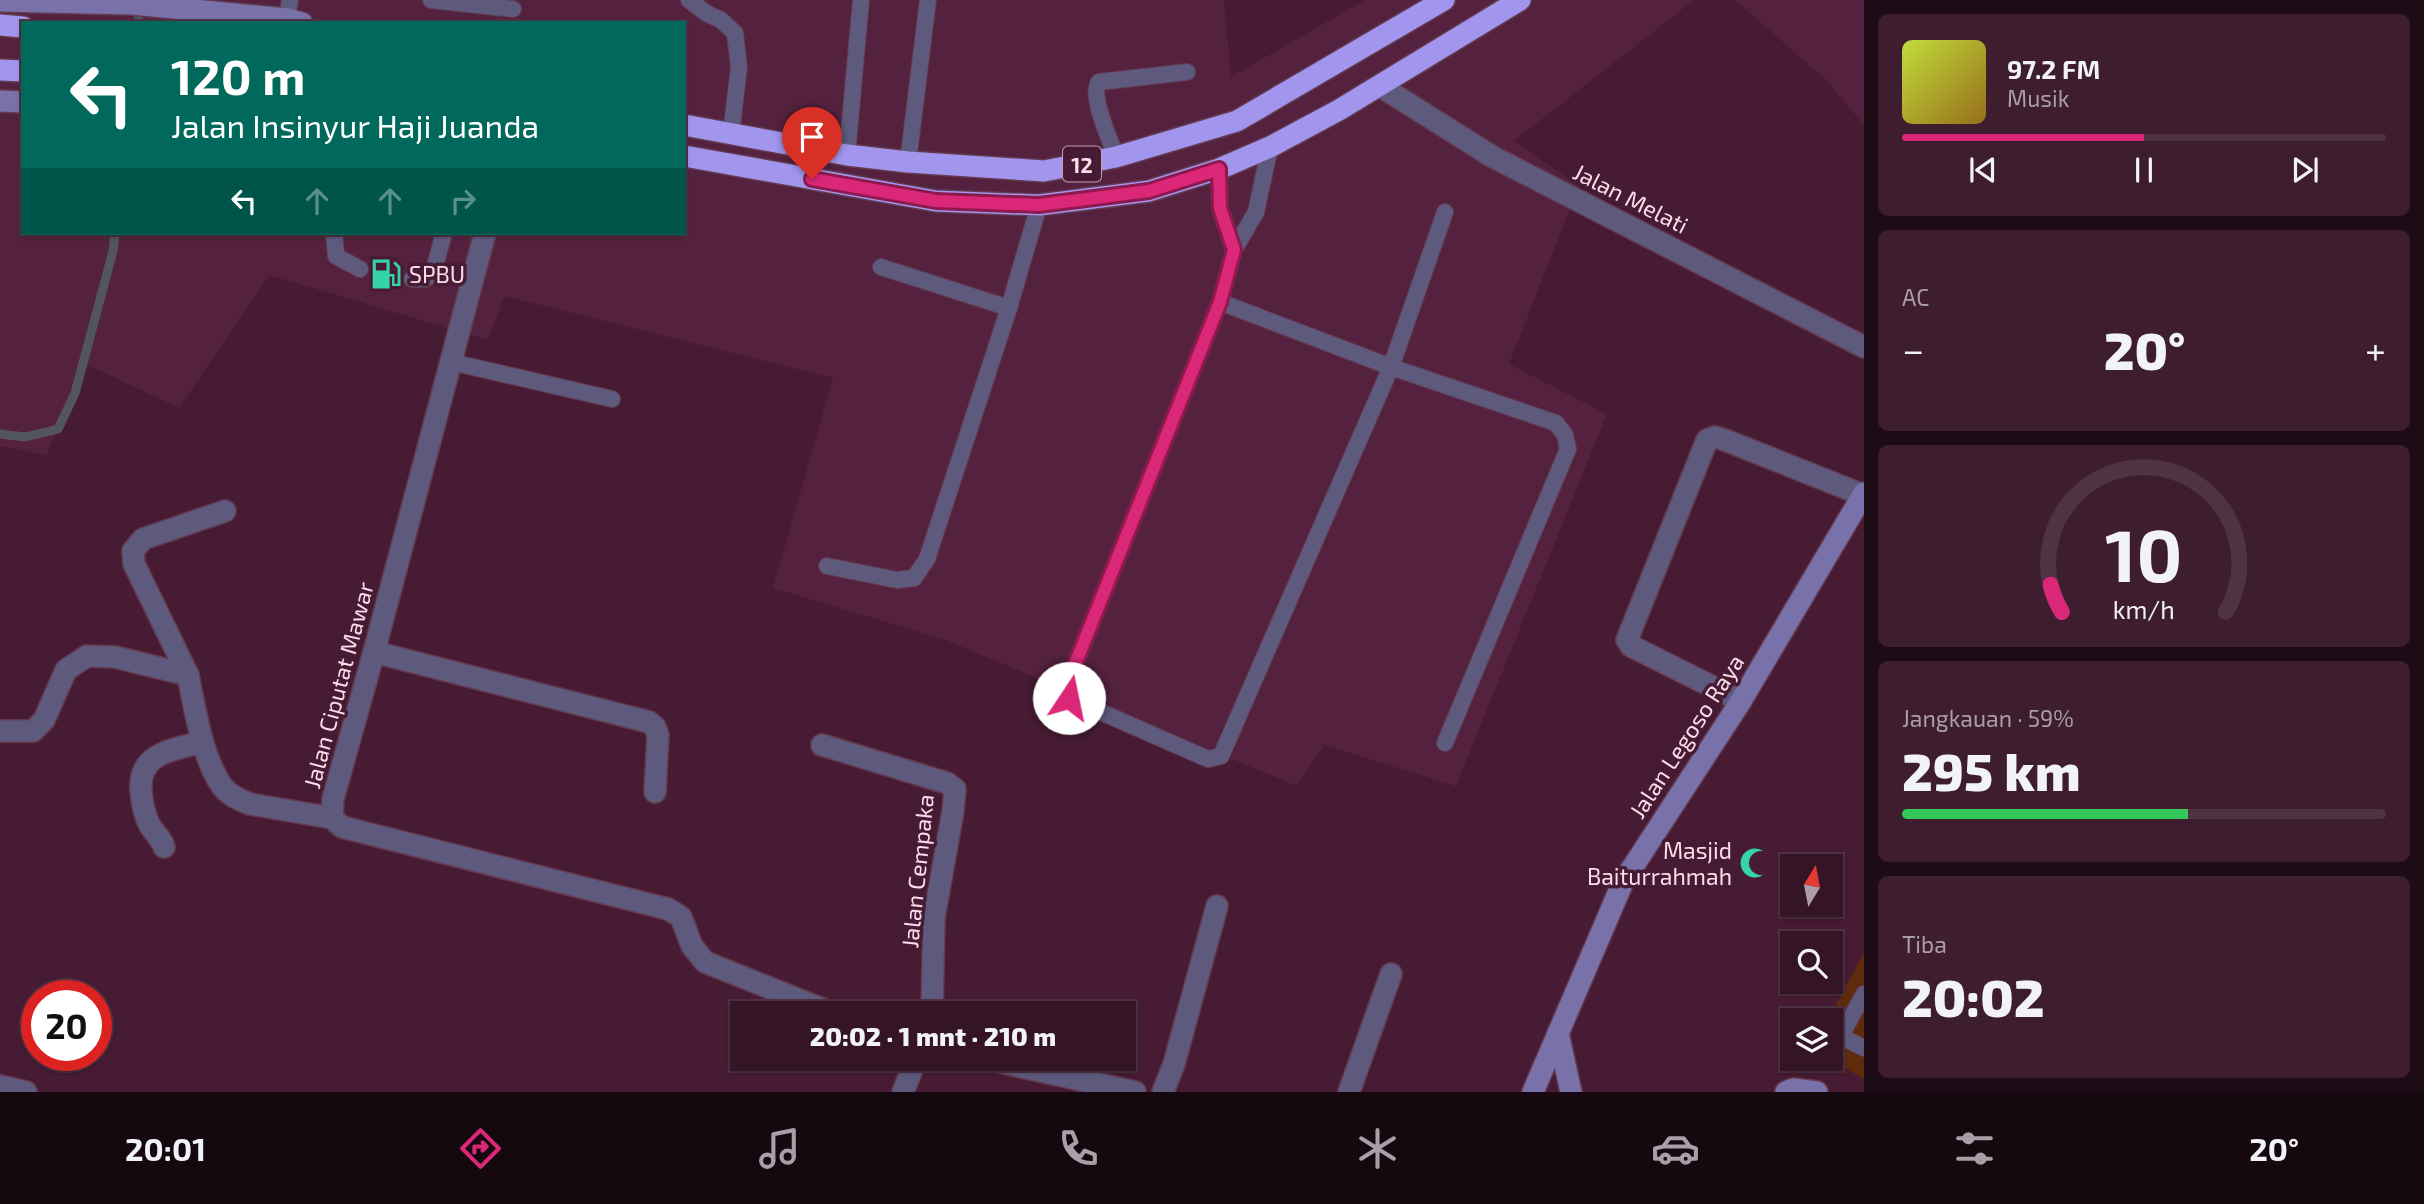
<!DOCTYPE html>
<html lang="id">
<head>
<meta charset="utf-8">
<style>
	body { margin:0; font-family:"Exo 2",sans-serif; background:#3d1d2e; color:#f1f3f6; height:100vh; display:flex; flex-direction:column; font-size:26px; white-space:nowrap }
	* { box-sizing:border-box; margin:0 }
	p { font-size:23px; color:#aa9ea7 }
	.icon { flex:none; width:38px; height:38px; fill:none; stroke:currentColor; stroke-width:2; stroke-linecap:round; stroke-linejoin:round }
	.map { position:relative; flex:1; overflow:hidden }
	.drawer { display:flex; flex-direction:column; gap:14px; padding:14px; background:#1d0b15; width:560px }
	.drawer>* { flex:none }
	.banner { position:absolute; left:21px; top:21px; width:665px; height:214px; border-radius:0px; box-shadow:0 2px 5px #0004,0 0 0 2px #4f3343; background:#00695c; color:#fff; overflow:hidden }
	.needle { width:46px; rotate:10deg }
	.tools { position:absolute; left:1780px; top:854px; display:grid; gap:14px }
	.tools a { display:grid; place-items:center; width:63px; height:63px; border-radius:0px; background:#351426; box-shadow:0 2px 5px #0004,0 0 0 2px #4f3343; font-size:35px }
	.speed { position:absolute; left:21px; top:980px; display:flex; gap:14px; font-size:35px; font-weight:700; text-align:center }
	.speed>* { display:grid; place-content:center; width:91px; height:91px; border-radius:50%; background:#351426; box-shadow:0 2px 5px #0004,0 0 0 2px #4f3343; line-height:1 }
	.speed .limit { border:10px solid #d22; background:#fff; color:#111 }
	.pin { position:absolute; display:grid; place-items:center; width:60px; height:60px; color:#fff; margin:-72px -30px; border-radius:50% 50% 50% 0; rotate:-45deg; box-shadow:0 0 7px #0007 }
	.pin .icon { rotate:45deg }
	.me { position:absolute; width:77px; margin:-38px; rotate:11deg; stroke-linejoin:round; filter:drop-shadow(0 0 5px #0008) }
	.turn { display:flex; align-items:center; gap:24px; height:147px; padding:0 35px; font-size:32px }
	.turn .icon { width:91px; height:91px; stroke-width:2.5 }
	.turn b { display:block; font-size:49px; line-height:60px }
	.lanes { display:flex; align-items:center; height:66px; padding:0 35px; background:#0003; justify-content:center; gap:35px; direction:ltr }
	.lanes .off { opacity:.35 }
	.big { font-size:52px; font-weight:800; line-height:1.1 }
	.drawer .card { flex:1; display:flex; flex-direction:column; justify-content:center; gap:10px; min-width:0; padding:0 24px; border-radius:10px; background:#3d1d2e }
	.drawer .dial { align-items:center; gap:0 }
	.dial svg { height:182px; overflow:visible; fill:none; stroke:#4f3343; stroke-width:7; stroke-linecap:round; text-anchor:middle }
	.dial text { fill:#f1f3f6; stroke:none }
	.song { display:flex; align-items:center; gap:21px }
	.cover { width:84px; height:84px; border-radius:10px; background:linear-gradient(135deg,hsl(70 70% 55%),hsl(40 70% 35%)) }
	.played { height:7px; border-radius:4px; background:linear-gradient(90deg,#db2777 50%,#4f3343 50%) }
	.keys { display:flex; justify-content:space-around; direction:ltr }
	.heat { display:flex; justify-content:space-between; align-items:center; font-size:38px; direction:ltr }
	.charge { height:10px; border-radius:5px; background:linear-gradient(90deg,#34c759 59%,#4f3343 0) }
	.trip { position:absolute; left:730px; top:1001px; width:406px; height:70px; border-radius:0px; background:#351426; box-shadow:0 2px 5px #0004,0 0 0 2px #4f3343; font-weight:800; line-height:70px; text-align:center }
	.dock { display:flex; height:112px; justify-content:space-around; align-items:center; background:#15080f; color:#aa9ea7 }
	.dock .icon { width:49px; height:49px }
	.dock .on { color:#db2777 }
	.dock b { font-size:32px; color:#f1f3f6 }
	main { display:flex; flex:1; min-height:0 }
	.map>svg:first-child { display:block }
	.built { fill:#54223e; fill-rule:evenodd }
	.green { fill:#5e2c0d }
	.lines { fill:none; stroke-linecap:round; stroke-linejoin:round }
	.stream { stroke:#53555e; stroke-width:9 }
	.lane-casing { stroke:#643a50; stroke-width:18 }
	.street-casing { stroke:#643a50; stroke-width:24 }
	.secondary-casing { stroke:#643a50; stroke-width:24 }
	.highway-casing { stroke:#643a50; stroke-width:24 }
	.lane { stroke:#5e5a7d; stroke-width:16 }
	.street { stroke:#5e5a7d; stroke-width:21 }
	.secondary { stroke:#7972aa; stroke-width:21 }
	.highway { stroke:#a195ed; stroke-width:21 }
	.route-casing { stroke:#8e194d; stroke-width:18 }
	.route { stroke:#db2777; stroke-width:12 }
	.labels { text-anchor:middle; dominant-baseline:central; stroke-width:7; stroke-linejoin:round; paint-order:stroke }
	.shield { fill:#471b33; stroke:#c4a2b3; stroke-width:2 }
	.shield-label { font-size:21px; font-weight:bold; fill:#fadcea }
	.street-label { font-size:23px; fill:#fadcea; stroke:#471b33 }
	.poi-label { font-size:23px; fill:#fadcea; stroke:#471b33; text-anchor:start }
</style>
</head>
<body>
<main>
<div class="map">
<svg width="1864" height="1092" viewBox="0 0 1864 1092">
	<rect width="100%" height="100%" fill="#471b33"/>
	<g class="built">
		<path d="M0,0H1224L1231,77L1365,0H1694L1514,141L1579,186L1509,364L1607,414L1456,786L1324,745L1297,786L943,639L773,588L833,378L504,296L488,340L269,275L179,408L88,365L46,455L0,446ZM23,23H684V233H23Z"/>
		<polygon points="1735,0 1864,0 1864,125 1826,80"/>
	</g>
	<polygon class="green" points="1864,952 1864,1079 1830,1059 1830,1020 1828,1020"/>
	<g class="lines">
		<g class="stream">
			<polyline points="138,23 139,4"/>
			<polyline points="0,434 25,437 58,429 75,393 113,251 115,233"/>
		</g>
		<g class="lane-casing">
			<g id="lane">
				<polyline points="431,0 513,9"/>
				<polyline points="689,0 706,13 721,20 735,33 739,67 731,134"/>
				<polyline points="287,19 290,0"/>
				<polyline points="1270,147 1256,212 1234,250 1220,302 1066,687 1069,698 1208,759 1221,756 1391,367 1445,212"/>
				<polyline points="847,155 861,0"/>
				<path d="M1116,157C1111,141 1089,96 1099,82L1187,72"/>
				<polyline points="908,162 928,0"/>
				<polyline points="1219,169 1220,208 1234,250"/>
				<polyline points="334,233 336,256 360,269"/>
				<polyline points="881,267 1009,308"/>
				<polyline points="412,279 425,279 433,273 444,233"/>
				<polyline points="1220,302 1391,367 1556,423 1565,435 1568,449 1445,743"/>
				<polyline points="451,362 612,399"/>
				<polyline points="827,566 897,580 914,578 927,559 1009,308 1039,205"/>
				<polyline points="1864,994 1843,1032 1846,1039 1864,1048"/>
			</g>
		</g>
		<g class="street-casing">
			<g id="street">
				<polyline points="1380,86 1493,157 1864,347"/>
				<polyline points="374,652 649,722 655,727 658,735 655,792"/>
				<path d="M188,675C195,709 202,758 222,786C228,795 240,800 250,804L332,818L342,827L668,909L681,917L692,946L705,962L832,1013"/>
				<polyline points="1741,701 1631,646 1627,640 1707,440 1715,437 1725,440 1863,495"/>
				<polyline points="0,731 33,731 44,720 66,670 87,656 115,657 188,675 134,564 133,551 143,539 225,511"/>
				<polyline points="822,745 947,783 955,789 953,811 934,918 932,1013"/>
				<polyline points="332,818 333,799 374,652 485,233"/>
				<path d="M164,847C161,837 153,832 149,824C144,814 142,802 141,791C138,753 172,750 202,742"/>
				<polyline points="986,1059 1135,1092"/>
				<polyline points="0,1086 26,1092"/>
				<polyline points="903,1092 916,1059"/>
				<polyline points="1163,1092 1174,1064 1217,906"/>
				<polyline points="1349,1092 1391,974"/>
			</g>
		</g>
		<g class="secondary-casing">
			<g id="secondary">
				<polyline points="0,1 132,4 287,19 302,23"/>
				<polyline points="0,101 23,102"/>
				<polyline points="1558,1033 1571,1092"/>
				<polyline points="1533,1092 1623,882 1741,701 1864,493"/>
				<polyline points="1786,1092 1793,1089 1817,1092"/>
			</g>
		</g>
		<g class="highway-casing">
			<g id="highway">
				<polyline points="0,25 23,27"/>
				<polyline points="0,70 23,71"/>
				<polyline points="684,125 847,155 908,162 1044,171 1116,157 1237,121 1444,0"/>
				<polyline points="684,156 936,201 1039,205 1149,191 1219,169 1270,147 1339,110 1520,0"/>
			</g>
		</g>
		<use href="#lane" class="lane"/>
		<use href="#street" class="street"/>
		<use href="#secondary" class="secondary"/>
		<use href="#highway" class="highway"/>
	</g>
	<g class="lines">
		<g class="route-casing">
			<polyline id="route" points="812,179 936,201 1039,205 1149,191 1219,169 1220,208 1234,250 1220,302 1066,687 1069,698"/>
		</g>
		<use href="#route" class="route"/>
	</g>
	<defs>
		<g id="fuel-bare" transform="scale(2.415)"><path d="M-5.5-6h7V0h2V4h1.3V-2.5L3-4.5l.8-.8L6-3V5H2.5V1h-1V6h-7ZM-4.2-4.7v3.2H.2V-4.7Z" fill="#35d4a7" stroke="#471b33" stroke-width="2.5" paint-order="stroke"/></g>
		<g id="mosque-bare" transform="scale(2.415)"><path d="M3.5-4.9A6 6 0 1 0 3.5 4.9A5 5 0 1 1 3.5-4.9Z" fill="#35d4a7" stroke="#471b33" stroke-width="2.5" paint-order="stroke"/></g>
	</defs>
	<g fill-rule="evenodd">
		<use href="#fuel-bare" x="386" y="274"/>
		<use href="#mosque-bare" x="1755" y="863"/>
	</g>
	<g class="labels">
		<rect class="shield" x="1063" y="146.5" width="38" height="35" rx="5"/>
		<g class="shield-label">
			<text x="1082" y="164">12</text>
		</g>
		<g class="street-label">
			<text transform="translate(1631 198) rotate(27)">Jalan Melati</text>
			<text transform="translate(338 685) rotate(-75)">Jalan Ciputat Mawar</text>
			<text transform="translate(1686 736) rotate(-57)">Jalan Legoso Raya</text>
			<text transform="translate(917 871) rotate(-84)">Jalan Cempaka</text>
		</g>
		<g class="poi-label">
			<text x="409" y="274">SPBU</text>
			<text x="1732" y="850" text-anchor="end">Masjid<tspan x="1732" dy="26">Baiturrahmah</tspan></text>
		</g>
	</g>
</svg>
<div class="tools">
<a><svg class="needle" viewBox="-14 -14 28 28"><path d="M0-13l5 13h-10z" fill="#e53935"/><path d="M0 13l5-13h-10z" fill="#aa9ea7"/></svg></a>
<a><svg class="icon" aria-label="search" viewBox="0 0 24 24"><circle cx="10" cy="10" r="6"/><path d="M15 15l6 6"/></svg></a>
<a><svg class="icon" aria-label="layers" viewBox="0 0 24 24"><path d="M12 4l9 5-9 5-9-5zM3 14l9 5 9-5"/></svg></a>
</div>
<div class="speed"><div class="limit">20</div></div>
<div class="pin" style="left:812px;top:179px;background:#d93025"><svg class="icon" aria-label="arrive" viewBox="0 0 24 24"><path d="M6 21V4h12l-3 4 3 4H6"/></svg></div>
<svg class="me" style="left:1069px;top:698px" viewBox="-20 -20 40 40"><circle r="19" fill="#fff"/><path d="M0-13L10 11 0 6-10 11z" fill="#db2777"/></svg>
<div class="trip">20:02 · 1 mnt · 210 m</div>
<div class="banner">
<div class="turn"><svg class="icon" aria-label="left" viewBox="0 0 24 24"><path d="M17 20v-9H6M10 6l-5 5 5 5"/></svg><div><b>120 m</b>Jalan Insinyur Haji Juanda</div></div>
<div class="lanes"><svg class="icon" aria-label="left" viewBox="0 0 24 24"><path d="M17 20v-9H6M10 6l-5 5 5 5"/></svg><svg class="icon off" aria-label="ahead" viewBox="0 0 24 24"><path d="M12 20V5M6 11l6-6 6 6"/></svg><svg class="icon off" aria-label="ahead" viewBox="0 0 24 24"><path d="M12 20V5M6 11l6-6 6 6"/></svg><svg class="icon off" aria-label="right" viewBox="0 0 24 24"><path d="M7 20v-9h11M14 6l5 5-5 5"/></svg></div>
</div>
</div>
<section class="drawer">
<div class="card">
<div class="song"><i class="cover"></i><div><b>97.2 FM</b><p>Musik</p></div></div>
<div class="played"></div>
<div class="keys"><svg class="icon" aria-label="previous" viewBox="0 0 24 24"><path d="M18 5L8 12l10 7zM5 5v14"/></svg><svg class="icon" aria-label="pause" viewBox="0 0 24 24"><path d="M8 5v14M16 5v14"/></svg><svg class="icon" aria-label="next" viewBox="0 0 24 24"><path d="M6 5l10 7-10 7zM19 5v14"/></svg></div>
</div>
<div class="card"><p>AC</p>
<div class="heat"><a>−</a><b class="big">20°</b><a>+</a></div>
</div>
<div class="card dial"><svg viewBox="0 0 100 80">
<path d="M14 69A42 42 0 1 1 86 69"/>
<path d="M14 69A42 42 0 0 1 9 57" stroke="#db2777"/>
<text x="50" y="56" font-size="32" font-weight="700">10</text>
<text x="50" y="72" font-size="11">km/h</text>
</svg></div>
<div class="card"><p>Jangkauan · 59%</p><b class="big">295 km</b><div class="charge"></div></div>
<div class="card"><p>Tiba</p><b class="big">20:02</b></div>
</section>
</main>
<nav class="dock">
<b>20:01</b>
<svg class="icon on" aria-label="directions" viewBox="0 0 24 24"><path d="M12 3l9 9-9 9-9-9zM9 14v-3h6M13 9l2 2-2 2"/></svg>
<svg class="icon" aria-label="music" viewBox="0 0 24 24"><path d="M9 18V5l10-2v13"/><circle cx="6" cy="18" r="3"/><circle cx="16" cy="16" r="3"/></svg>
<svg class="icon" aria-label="phone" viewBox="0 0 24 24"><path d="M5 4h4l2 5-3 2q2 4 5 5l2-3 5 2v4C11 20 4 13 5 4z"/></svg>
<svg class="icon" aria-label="climate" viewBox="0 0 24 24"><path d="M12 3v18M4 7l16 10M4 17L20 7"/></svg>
<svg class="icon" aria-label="car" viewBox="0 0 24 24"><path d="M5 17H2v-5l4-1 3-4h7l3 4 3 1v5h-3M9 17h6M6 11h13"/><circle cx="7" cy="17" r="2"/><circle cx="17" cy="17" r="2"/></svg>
<svg class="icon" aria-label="filters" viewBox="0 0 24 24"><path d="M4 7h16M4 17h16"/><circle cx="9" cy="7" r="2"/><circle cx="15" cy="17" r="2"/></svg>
<b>20°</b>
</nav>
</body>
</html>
